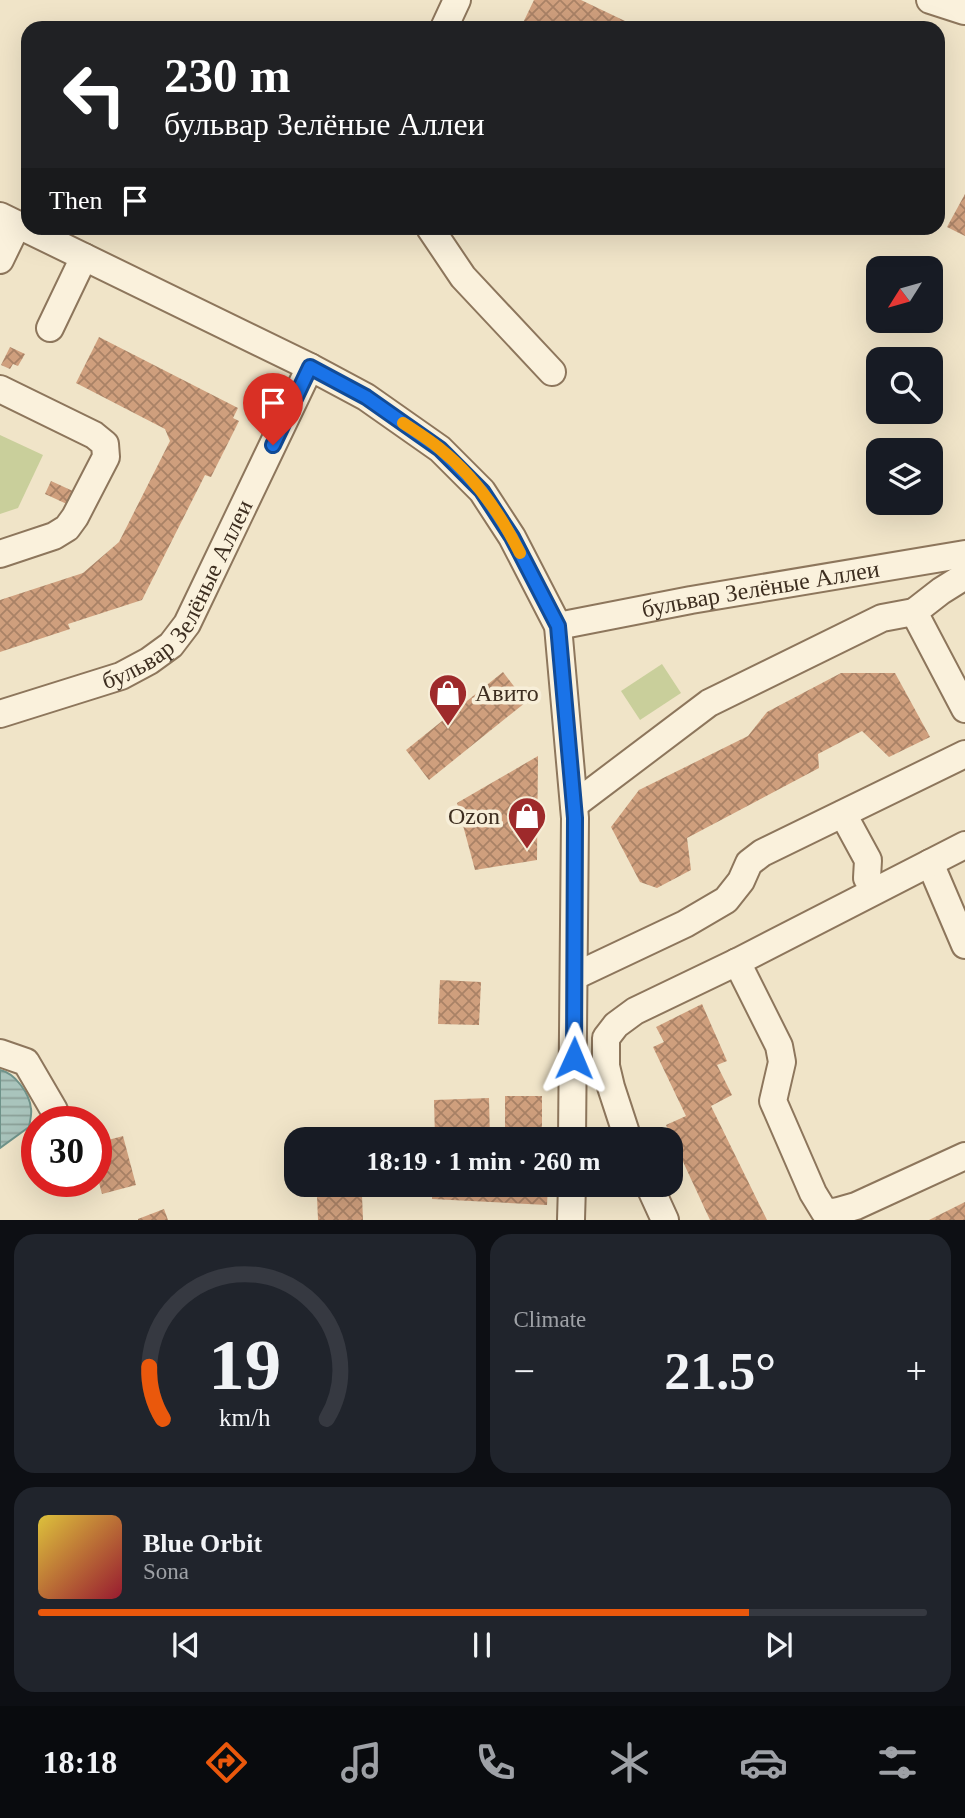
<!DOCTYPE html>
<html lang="en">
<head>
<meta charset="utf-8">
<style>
	body { margin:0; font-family:"Times New Roman",serif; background:#20242c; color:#f1f3f6; height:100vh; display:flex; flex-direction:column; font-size:26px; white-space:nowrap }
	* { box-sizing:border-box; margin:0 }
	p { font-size:23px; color:#9ea1a6 }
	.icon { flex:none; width:38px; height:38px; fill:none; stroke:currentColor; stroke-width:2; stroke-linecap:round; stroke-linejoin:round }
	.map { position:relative; height:1220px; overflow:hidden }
	.details { display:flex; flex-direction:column; gap:14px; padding:14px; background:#0d0f14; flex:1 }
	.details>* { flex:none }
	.banner { position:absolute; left:21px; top:21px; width:924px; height:214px; border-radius:21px; box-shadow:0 7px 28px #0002; background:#202124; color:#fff; overflow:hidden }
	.needle { width:46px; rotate:233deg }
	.buttons { position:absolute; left:866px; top:256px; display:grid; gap:14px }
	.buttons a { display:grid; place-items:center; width:77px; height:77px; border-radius:14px; background:#171b24; box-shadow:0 7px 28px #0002; font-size:35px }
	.speed { position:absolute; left:21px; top:1106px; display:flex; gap:14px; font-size:35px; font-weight:700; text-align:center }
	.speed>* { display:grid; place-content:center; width:91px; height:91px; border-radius:50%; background:#171b24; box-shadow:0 7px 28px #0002; line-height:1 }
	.speed .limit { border:10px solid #d22; background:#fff; color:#111 }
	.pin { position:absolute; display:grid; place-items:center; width:60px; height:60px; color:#fff; margin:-72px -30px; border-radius:50% 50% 50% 0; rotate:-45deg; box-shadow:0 0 7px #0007 }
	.pin .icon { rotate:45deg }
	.me { position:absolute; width:77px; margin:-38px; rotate:1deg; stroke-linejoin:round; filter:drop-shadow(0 0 5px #0008) }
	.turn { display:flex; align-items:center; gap:24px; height:147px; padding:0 28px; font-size:32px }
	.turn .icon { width:91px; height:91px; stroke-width:2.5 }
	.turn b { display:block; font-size:49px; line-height:60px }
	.then { display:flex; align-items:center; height:66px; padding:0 28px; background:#0003; gap:14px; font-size:26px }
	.big { font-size:52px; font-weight:600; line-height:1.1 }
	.details .card { flex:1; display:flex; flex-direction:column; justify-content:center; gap:10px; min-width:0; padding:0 24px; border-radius:21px; background:#20242c }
	.details .dial { align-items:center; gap:0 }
	.dial svg { height:182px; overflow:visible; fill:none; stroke:#363941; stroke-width:7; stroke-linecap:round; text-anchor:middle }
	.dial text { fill:#f1f3f6; stroke:none }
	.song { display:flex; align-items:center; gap:21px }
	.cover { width:84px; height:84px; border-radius:10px; background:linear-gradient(135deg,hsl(50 70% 55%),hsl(350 70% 35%)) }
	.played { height:7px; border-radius:4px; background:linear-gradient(90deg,#ea580c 80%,#363941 80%) }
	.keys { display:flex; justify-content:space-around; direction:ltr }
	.heat { display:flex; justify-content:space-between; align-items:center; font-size:38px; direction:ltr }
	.details .tiles { flex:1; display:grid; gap:14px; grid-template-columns:1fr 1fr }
	.card:last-child { grid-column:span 2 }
	.trip { position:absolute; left:284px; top:1127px; width:399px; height:70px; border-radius:21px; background:#171b24; box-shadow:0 7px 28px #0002; font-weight:600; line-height:70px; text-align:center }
	.tab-bar { display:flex; height:112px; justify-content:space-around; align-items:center; background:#090b0e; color:#9ea1a6 }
	.tab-bar .icon { width:49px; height:49px }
	.tab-bar .on { color:#ea580c }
	.tab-bar b { font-size:32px; color:#f1f3f6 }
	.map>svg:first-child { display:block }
	.green { fill:#c9cf9b }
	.water { fill:url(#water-rules); stroke:#6f938a; stroke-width:2 }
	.building { fill:url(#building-cross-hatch) }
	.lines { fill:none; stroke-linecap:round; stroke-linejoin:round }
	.minor-casing { stroke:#8d765c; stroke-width:30 }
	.minor { stroke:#faf1dc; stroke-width:26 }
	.route-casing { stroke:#114b97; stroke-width:18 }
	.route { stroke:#1a73e8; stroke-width:12 }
	.slow { stroke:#f59e0b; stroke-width:12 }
	.labels { text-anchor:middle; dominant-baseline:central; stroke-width:7; stroke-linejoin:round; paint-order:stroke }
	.street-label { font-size:24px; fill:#3d2e20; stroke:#f7eed8 }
	.poi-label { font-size:24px; fill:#3d2e20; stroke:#f7eed8; text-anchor:start }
</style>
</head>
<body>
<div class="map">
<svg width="965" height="1220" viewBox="0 0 965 1220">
	<defs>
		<pattern id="water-rules" width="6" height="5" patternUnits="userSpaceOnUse" patternTransform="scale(1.75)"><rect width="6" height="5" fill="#a9c4bc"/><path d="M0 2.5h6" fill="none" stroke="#8ba098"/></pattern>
		<pattern id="building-cross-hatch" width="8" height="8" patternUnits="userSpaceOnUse" patternTransform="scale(1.75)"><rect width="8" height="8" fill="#cf9f7d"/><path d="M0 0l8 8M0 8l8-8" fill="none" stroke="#a98266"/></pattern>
	</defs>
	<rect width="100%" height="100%" fill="#f0e4c8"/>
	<g class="green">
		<polygon points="0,435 43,455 18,508 0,514"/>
		<polygon points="662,664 681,693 640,720 621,691"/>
	</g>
	<path class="water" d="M0,1070C15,1073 30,1094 31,1109C32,1114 30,1121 29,1127L0,1148Z"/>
	<g class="building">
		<polygon points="534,0 581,0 625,21 622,28 523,28 521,27"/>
		<polygon points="965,194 965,236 947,227"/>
		<polygon points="99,337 238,408 233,418 239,421 211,477 205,475 142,600 68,624 70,629 0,652 0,600 83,573 119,542 170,441 165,429 76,383"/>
		<polygon points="10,347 25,354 18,366 13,364 10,369 1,365"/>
		<polygon points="51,481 75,492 69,505 45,494"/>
		<polygon points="503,672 526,702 429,780 406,750"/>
		<polygon points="841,673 895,673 930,737 889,757 862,731 818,754 819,768 687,838 691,870 657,888 640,882 611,827 639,790 748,736 767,712"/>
		<polygon points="538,756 537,860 475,870 457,803"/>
		<polygon points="440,980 481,982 479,1025 438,1024"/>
		<polygon points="702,1004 727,1061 717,1065 732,1095 711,1106 767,1220 710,1220 666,1125 686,1116 653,1047 664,1042 656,1027"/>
		<rect x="505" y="1096" width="37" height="40"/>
		<polygon points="489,1098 490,1139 435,1139 434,1100"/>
		<polygon points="123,1136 136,1185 102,1194 96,1171 96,1163 102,1162 97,1143"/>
		<polygon points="432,1185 548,1185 547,1205 432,1199"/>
		<polygon points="362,1195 363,1220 318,1220 317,1196"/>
		<polygon points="965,1202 965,1220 929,1220"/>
		<polygon points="164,1209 168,1220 138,1220 138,1219"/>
	</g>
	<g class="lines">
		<g class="minor-casing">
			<g id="minor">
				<polyline points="930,0 964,11 965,9"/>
				<polyline points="444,28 457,0"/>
				<polyline points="0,216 310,367 366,397 440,449 482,491 512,537 558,626 575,818 572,1139"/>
				<polyline points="430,228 463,277 552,372"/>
				<polyline points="0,260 17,225"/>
				<polyline points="50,328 84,257"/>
				<polyline points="0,389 94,435 105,444 106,457 75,517 67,528 54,536 0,554"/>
				<polyline points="965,576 941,591 914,612 965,709"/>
				<path id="s1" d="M558,626L691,600L965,554"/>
				<path id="s2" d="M0,714L121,676L149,661L171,645L187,624L310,367"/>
				<polyline points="574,805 709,703 882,618 914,612"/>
				<polyline points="843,814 868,860 867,878"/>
				<polyline points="930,863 965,945"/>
				<polyline points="737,962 779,1046 782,1062 773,1101 813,1193 824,1211 835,1212 856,1206 965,1156"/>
				<polyline points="575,976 685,924 726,900 741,881 749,863 762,853 965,754"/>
				<polyline points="0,1053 26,1062 54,1110"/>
				<polyline points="628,1139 611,1087 606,1066 606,1038 616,1025 635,1011 737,962 965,845"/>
				<polyline points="649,1185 665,1220"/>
				<polyline points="571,1220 572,1185"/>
			</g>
		</g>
		<use href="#minor" class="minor"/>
	</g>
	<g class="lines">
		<g class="route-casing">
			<polyline id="route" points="273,445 310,367 366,397 440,449 482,491 512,537 558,626 575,818 574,1058"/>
		</g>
		<use href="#route" class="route"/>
		<path class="slow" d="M403,423C415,431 428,439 439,448C474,476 500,513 520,553"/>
	</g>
	<defs>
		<g id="shop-pin" transform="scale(2.0125)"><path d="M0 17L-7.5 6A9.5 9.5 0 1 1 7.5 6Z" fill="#9e2a2b" stroke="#f7eed8"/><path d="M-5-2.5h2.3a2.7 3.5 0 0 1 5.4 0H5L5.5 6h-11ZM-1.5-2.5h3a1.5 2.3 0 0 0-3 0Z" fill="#fff"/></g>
	</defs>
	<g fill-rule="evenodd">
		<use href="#shop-pin" x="448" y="693"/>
		<use href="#shop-pin" x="527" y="816"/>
	</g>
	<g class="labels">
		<g class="street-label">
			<text stroke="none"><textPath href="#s2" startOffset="228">бульвар Зелёные Аллеи</textPath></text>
			<text stroke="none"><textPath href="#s1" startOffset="206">бульвар Зелёные Аллеи</textPath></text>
		</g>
		<g class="poi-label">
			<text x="475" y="693">Авито</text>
			<text x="500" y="816" text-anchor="end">Ozon</text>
		</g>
	</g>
</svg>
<div class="buttons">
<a><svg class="needle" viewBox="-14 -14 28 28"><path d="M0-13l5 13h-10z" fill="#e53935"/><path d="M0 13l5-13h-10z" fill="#9ea1a6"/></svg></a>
<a><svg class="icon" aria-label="search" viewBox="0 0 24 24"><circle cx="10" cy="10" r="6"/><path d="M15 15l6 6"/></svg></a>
<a><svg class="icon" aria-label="layers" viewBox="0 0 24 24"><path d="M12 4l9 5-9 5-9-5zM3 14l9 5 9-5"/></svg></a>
</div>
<div class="speed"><div class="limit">30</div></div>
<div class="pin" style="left:273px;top:445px;background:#d93025"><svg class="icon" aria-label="arrive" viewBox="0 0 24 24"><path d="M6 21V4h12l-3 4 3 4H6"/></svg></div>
<svg class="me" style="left:574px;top:1058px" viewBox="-20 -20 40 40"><path d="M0-17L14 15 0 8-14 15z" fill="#1a73e8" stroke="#fff" stroke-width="4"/></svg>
<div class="trip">18:19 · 1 min · 260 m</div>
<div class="banner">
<div class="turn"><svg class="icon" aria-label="left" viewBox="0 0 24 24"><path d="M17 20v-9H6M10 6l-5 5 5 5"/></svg><div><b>230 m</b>бульвар Зелёные Аллеи</div></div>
<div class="then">Then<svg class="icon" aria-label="arrive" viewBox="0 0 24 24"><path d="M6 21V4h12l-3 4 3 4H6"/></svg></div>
</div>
</div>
<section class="details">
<div class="tiles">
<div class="card dial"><svg viewBox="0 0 100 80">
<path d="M14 69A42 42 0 1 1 86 69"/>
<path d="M14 69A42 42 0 0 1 8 46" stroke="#ea580c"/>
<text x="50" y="56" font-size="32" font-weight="700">19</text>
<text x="50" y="72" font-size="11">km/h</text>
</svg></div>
<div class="card"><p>Climate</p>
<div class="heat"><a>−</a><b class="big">21.5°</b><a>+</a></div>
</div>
<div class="card">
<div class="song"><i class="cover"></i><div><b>Blue Orbit</b><p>Sona</p></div></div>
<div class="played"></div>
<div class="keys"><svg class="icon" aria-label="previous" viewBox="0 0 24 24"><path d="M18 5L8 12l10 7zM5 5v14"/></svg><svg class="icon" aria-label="pause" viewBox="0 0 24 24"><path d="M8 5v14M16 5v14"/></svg><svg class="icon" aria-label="next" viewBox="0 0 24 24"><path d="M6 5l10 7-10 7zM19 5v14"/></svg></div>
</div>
</div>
</section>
<nav class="tab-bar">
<b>18:18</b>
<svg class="icon on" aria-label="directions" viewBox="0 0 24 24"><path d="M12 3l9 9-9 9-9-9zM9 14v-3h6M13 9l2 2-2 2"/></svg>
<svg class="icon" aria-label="music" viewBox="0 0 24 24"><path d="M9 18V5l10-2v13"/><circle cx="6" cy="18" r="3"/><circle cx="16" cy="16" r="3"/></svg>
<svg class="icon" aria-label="phone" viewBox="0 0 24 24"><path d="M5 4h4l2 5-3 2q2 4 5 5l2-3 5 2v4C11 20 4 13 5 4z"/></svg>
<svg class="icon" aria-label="climate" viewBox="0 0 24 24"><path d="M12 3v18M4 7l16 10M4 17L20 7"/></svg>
<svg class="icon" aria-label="car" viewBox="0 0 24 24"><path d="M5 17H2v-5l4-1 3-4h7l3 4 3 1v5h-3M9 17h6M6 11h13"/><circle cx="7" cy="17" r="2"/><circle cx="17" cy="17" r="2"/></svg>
<svg class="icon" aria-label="filters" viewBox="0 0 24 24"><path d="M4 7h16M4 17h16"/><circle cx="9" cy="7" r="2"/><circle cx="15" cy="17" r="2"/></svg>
</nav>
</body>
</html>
